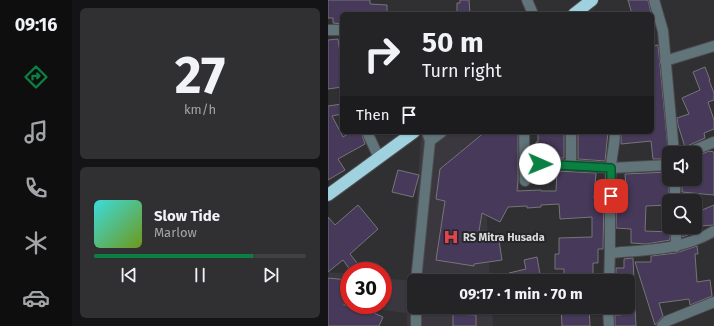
<!DOCTYPE html>
<html lang="en">
<head>
<meta charset="utf-8">
<style>
	body { margin:0; font-family:"Fira Sans",sans-serif; background:#302f32; color:#f1f3f6; height:100vh; display:flex; flex-direction:column; font-size:15px; white-space:nowrap }
	* { box-sizing:border-box; margin:0 }
	p { font-size:13px; color:#a3a4a7 }
	.icon { flex:none; width:22px; height:22px; fill:none; stroke:currentColor; stroke-width:2; stroke-linecap:round; stroke-linejoin:round }
	.map { position:relative; flex:1; overflow:hidden }
	.drawer { display:flex; flex-direction:column; gap:8px; padding:8px; background:#141315; width:256px }
	.drawer>* { flex:none }
	.guide { position:absolute; left:12px; top:12px; width:314px; height:122px; border-radius:6px; box-shadow:0 1px 3px #0004,0 0 0 1px #414043; background:#242326; color:#f1f3f6; overflow:hidden }
	.buttons { position:absolute; left:334px; top:146px; display:grid; gap:8px }
	.buttons a { display:grid; place-items:center; width:40px; height:40px; border-radius:6px; background:#242326; box-shadow:0 1px 3px #0004,0 0 0 1px #414043; font-size:20px }
	.speed { position:absolute; left:12px; top:262px; display:flex; gap:8px; font-size:20px; font-weight:700; text-align:center }
	.speed>* { display:grid; place-content:center; width:52px; height:52px; border-radius:50%; background:#242326; box-shadow:0 1px 3px #0004,0 0 0 1px #414043; line-height:1 }
	.speed .limit { border:6px solid #d22; background:#fff; color:#111 }
	.pin { position:absolute; display:grid; place-items:center; width:34px; height:34px; color:#fff; margin:-17px; border-radius:8px; box-shadow:0 2px 6px #0006 }
	.me { position:absolute; width:44px; margin:-22px; rotate:91deg; stroke-linejoin:round; filter:drop-shadow(0 0 3px #0008) }
	.turn { display:flex; align-items:center; gap:14px; height:84px; padding:0 16px; font-size:18px }
	.turn .icon { width:52px; height:52px; stroke-width:2.5 }
	.turn b { display:block; font-size:28px; line-height:34px }
	.then { display:flex; align-items:center; height:38px; padding:0 16px; background:#0003; gap:8px; font-size:15px }
	.drawer .tile { flex:1; display:flex; flex-direction:column; justify-content:center; gap:6px; min-width:0; padding:0 14px; border-radius:6px; background:#302f32 }
	.drawer .dial { align-items:center; gap:0 }
	.dial b { font-size:52px; line-height:1 }
	.song { display:flex; align-items:center; gap:12px }
	.cover { width:48px; height:48px; border-radius:6px; background:linear-gradient(135deg,hsl(180 70% 55%),hsl(80 70% 35%)) }
	.played { height:4px; border-radius:2px; background:linear-gradient(90deg,#0b8043 75%,#414043 75%) }
	.keys { display:flex; justify-content:space-around; direction:ltr }
	.trip { position:absolute; left:79px; top:274px; width:228px; height:40px; border-radius:6px; background:#242326; box-shadow:0 1px 3px #0004,0 0 0 1px #414043; font-weight:700; line-height:40px; text-align:center }
	main { display:flex; flex:1; min-height:0 }
	.tabs { display:flex; flex-direction:column; width:72px; justify-content:space-around; align-items:center; background:#0e0e0f; color:#a3a4a7 }
	.tabs .icon { width:28px; height:28px }
	.tabs .on { color:#0b8043 }
	.tabs b { font-size:18px; color:#f1f3f6 }
	.map>svg:first-child { display:block }
	.built { fill:#3a373f }
	.building { fill:#463959; stroke:#767578 }
	.lines { fill:none; stroke-linecap:round; stroke-linejoin:round }
	.minor-casing { stroke:#4b4a4d; stroke-width:12 }
	.highway-casing { stroke:#4b4a4d; stroke-width:14 }
	.minor { stroke:#607479; stroke-width:10 }
	.highway { stroke:#9fd1de; stroke-width:12 }
	.route-casing { stroke:#07532c; stroke-width:10 }
	.route { stroke:#0b8043; stroke-width:7 }
	.labels { text-anchor:middle; dominant-baseline:central; stroke-width:4; stroke-linejoin:round; paint-order:stroke }
	.poi-label { font-size:11px; font-weight:bold; fill:#dbdadc; stroke:#262528; text-anchor:start }
</style>
</head>
<body>
<main>
<nav class="tabs">
<b>09:16</b>
<svg class="icon on" aria-label="directions" viewBox="0 0 24 24"><path d="M12 3l9 9-9 9-9-9zM9 14v-3h6M13 9l2 2-2 2"/></svg>
<svg class="icon" aria-label="music" viewBox="0 0 24 24"><path d="M9 18V5l10-2v13"/><circle cx="6" cy="18" r="3"/><circle cx="16" cy="16" r="3"/></svg>
<svg class="icon" aria-label="phone" viewBox="0 0 24 24"><path d="M5 4h4l2 5-3 2q2 4 5 5l2-3 5 2v4C11 20 4 13 5 4z"/></svg>
<svg class="icon" aria-label="climate" viewBox="0 0 24 24"><path d="M12 3v18M4 7l16 10M4 17L20 7"/></svg>
<svg class="icon" aria-label="car" viewBox="0 0 24 24"><path d="M5 17H2v-5l4-1 3-4h7l3 4 3 1v5h-3M9 17h6M6 11h13"/><circle cx="7" cy="17" r="2"/><circle cx="17" cy="17" r="2"/></svg>
</nav>
<section class="drawer">
<div class="tile dial"><b>27</b><p>km/h</p></div>
<div class="tile">
<div class="song"><i class="cover"></i><div><b>Slow Tide</b><p>Marlow</p></div></div>
<div class="played"></div>
<div class="keys"><svg class="icon" aria-label="previous" viewBox="0 0 24 24"><path d="M18 5L8 12l10 7zM5 5v14"/></svg><svg class="icon" aria-label="pause" viewBox="0 0 24 24"><path d="M8 5v14M16 5v14"/></svg><svg class="icon" aria-label="next" viewBox="0 0 24 24"><path d="M6 5l10 7-10 7zM19 5v14"/></svg></div>
</div>
</section>
<div class="map">
<svg width="386" height="326" viewBox="0 0 386 326">
	<rect width="100%" height="100%" fill="#302f32"/>
	<polygon class="built" points="96,132 189,132 192,195 158,201 162,281 86,281 86,307 164,307 165,326 79,326 79,313 0,304 0,272 21,274 21,305 55,305 55,278 83,281 93,134"/>
	<g class="building">
		<polygon points="0,0 42,0 42,4 59,5 59,14 14,14 14,24 5,23 5,18 0,18"/>
		<polygon points="132,0 141,0 142,14 129,14 129,3 132,3"/>
		<polygon points="300,0 320,0 323,13 304,14"/>
		<polygon points="10,39 14,68 14,87 0,89 0,40"/>
		<polygon points="330,45 341,159 325,159 323,141 293,144 293,132 324,132 324,46"/>
		<polygon points="377,67 382,80 381,80 386,93 386,100 380,102 386,120 386,129 376,133 377,138 357,147 350,125 349,118 361,114 354,98 372,90 365,72"/>
		<polygon points="14,104 14,114 4,116 15,137 23,132 33,132 37,144 10,159 17,170 0,180 0,106"/>
		<polygon points="157,132 190,132 190,180 189,191 213,190 213,191 228,191 229,171 268,173 266,198 276,197 275,249 270,249 270,263 265,263 265,281 236,281 236,269 227,269 227,254 231,254 231,238 264,237 264,217 232,219 231,204 213,205 213,207 199,208 199,206 180,207 172,222 154,213 150,237 170,234 174,260 146,264 146,266 108,260 117,201 108,199 112,169"/>
		<polygon points="210,132 236,132 236,158 208,158 208,142 210,142"/>
		<polygon points="250,132 280,132 277,161 250,159"/>
		<polygon points="381,151 386,152 386,195 354,192 354,179 367,179 367,157"/>
		<polygon points="70,170 91,175 85,197 64,192"/>
		<polygon points="341,172 341,205 318,206 317,231 342,232 342,240 318,244 303,243 303,229 288,228 289,190 298,189 297,174"/>
		<polygon points="30,205 50,229 22,254 33,268 29,271 23,271 15,260 0,272 0,217 7,225"/>
		<polygon points="386,205 386,225 372,226 373,230 354,237 354,231 368,227 367,213"/>
		<polygon points="369,246 370,254 367,254 369,282 382,280 384,296 362,305 361,299 331,303 335,316 327,325 307,262 323,262 323,256 348,253"/>
		<polygon points="209,257 213,280 183,281 181,273 198,269 196,260"/>
		<polygon points="305,258 306,281 288,281 288,268 296,268 296,259"/>
		<polygon points="0,278 20,280 16,305 28,305 55,317 51,326 0,326"/>
		<polygon points="233,307 261,307 262,326 234,326"/>
		<polygon points="298,307 307,307 308,326 287,326 287,315 293,315 292,310 298,309"/>
		<polygon points="125,314 148,315 148,326 125,326"/>
	</g>
	<g class="lines">
		<g class="minor-casing">
			<g id="minor">
				<polyline points="199,0 205,14"/>
				<polyline points="326,0 335,31 346,153"/>
				<polyline points="0,30 14,30"/>
				<polyline points="337,61 386,46"/>
				<polyline points="39,132 51,158"/>
				<polyline points="99,132 102,141 114,132"/>
				<polyline points="196,132 197,181"/>
				<polyline points="359,153 386,142"/>
				<polyline points="196,164 243,165 283,168 341,165"/>
				<polyline points="243,165 243,132"/>
				<polyline points="347,179 347,201"/>
				<polyline points="348,227 348,247"/>
				<path d="M283,253C318,250 355,250 386,231"/>
				<polyline points="88,281 102,141"/>
				<path d="M281,281C283,244 281,206 283,169C283,157 287,145 287,132"/>
				<polyline points="280,307 281,326"/>
				<polyline points="88,326 88,307"/>
				<polyline points="334,326 339,321 386,302"/>
			</g>
		</g>
		<g class="highway-casing">
			<g id="highway">
				<polyline points="246,14 264,0"/>
				<polyline points="0,195 86,132"/>
			</g>
		</g>
		<use href="#minor" class="minor"/>
		<use href="#highway" class="highway"/>
	</g>
	<g class="lines">
		<g class="route-casing">
			<polyline id="route" points="212,164 283,168 283,196"/>
		</g>
		<use href="#route" class="route"/>
	</g>
	<defs>
		<g id="hospital-bare" transform="scale(1.2)"><path d="M-5-5h3v3.5h4V-5h3V5h-3V1.5h-4V5h-3Z" fill="#e0444e" stroke="#262528" stroke-width="2.5" paint-order="stroke"/></g>
	</defs>
	<g fill-rule="evenodd">
		<use href="#hospital-bare" x="123" y="237"/>
	</g>
	<g class="labels">
		<g class="poi-label">
			<text x="135" y="237">RS Mitra Husada</text>
		</g>
	</g>
</svg>
<div class="buttons">
<a><svg class="icon" aria-label="sound" viewBox="0 0 24 24"><path d="M4 9h4l5-4v14l-5-4H4zM17 9q2 3 0 6"/></svg></a>
<a><svg class="icon" aria-label="search" viewBox="0 0 24 24"><circle cx="10" cy="10" r="6"/><path d="M15 15l6 6"/></svg></a>
</div>
<div class="speed"><div class="limit">30</div></div>
<div class="pin" style="left:283px;top:196px;background:#d93025"><svg class="icon" aria-label="arrive" viewBox="0 0 24 24"><path d="M6 21V4h12l-3 4 3 4H6"/></svg></div>
<svg class="me" style="left:212px;top:164px" viewBox="-20 -20 40 40"><circle r="19" fill="#fff"/><path d="M0-13L10 11 0 6-10 11z" fill="#0b8043"/></svg>
<div class="trip">09:17 · 1 min · 70 m</div>
<div class="guide">
<div class="turn"><svg class="icon" aria-label="right" viewBox="0 0 24 24"><path d="M7 20v-9h11M14 6l5 5-5 5"/></svg><div><b>50 m</b>Turn right</div></div>
<div class="then">Then<svg class="icon" aria-label="arrive" viewBox="0 0 24 24"><path d="M6 21V4h12l-3 4 3 4H6"/></svg></div>
</div>
</div>
</main>
</body>
</html>
